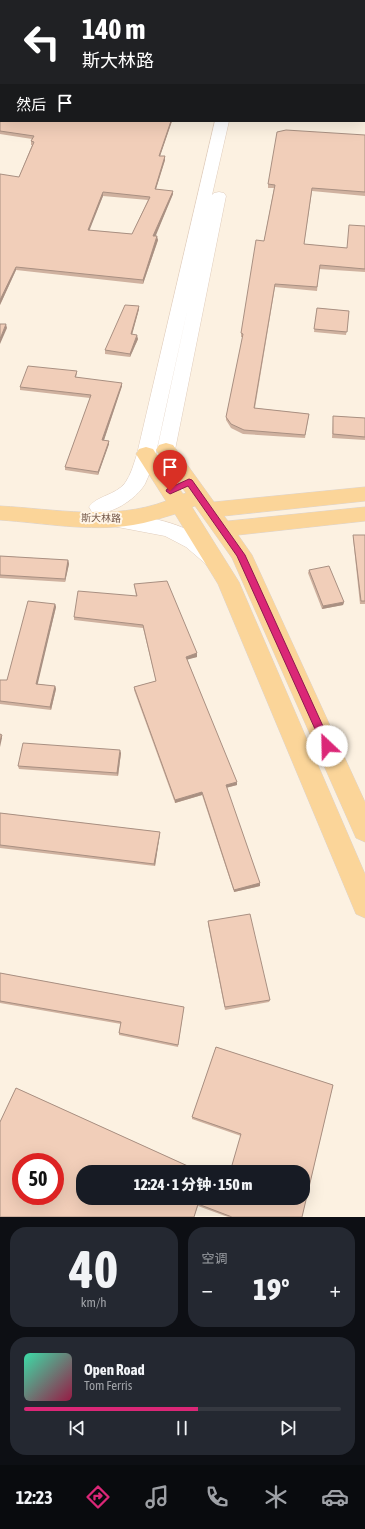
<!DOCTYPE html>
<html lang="zh">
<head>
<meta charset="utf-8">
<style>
	body { margin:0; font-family:"Asap Condensed","Noto Sans SC",sans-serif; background:#242831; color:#f1f3f6; height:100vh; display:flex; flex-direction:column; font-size:15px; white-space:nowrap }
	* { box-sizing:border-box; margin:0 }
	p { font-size:13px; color:#9ea1a6 }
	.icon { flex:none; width:22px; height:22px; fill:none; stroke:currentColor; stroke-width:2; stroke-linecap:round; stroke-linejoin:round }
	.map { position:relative; height:1217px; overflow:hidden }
	.side { display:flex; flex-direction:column; gap:10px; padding:10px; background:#0d0f14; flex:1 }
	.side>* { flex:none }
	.hud { position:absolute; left:0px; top:0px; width:365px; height:122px; box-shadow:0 4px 16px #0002; background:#202124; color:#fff; overflow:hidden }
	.speed { position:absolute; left:12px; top:1153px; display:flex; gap:8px; font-size:20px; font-weight:700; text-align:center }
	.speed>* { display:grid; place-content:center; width:52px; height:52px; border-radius:50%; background:#171b24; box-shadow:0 4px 16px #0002; line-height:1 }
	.speed .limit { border:6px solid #d22; background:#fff; color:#111 }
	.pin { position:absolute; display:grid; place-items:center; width:34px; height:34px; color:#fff; margin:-41px -17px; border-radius:50% 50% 50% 0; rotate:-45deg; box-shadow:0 0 4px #0007 }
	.pin .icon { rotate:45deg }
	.me { position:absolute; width:44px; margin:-22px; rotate:336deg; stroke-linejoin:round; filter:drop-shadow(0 0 3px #0008) }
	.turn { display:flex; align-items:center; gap:14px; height:84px; padding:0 16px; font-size:18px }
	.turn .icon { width:52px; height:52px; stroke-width:2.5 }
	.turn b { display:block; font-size:28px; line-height:34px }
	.then { display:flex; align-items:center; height:38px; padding:0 16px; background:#0003; gap:8px; font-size:15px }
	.big { font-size:30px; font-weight:800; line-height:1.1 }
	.side .tile { flex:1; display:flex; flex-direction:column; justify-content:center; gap:6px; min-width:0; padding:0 14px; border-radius:16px; background:#242831 }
	.side .dial { align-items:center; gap:0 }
	.dial b { font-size:52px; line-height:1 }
	.song { display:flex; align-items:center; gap:12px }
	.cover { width:48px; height:48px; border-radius:6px; background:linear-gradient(135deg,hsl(160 70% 55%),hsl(340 70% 35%)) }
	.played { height:4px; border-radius:2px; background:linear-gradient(90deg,#db2777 55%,#363941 55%) }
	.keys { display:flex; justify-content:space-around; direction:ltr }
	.heat { display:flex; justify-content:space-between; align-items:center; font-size:22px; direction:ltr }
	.side .tiles { flex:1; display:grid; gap:10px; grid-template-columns:1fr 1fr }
	.tile:last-child { grid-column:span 2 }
	.trip { position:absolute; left:76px; top:1165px; width:234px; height:40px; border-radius:16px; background:#171b24; box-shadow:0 4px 16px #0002; font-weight:800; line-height:40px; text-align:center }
	.tab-bar { display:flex; height:64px; justify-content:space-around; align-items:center; background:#090b0e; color:#9ea1a6 }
	.tab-bar .icon { width:28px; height:28px }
	.tab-bar .selected { color:#db2777 }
	.tab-bar b { font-size:18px; color:#f1f3f6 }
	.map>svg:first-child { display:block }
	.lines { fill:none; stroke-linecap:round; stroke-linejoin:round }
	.minor-casing { stroke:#e0cdbd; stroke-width:1 }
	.major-casing { stroke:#dbd3cf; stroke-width:1 }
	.minor { fill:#fff; fill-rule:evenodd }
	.major { fill:#fbd599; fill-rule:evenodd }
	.wall { fill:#cfb19f; fill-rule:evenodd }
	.shaded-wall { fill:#a99082 }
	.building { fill:#f1ceb9; stroke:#a99082; fill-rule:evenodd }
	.route { fill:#db2777; stroke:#8e194d }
	.labels { text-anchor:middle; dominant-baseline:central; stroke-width:4; stroke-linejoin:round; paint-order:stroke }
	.street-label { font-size:10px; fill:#735748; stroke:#fff5e7 }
</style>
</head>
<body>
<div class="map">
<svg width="365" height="1217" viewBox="0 0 365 1217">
	<rect width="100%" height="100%" fill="#fcf1e1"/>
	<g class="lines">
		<g class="minor-casing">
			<g id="minor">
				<rect x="243" y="0" width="12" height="1"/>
				<path d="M215,121H229L212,195L214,193L219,192L224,193L226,196L175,450L173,454L166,456L159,454L157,450L188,307C180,343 172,380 164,416C159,439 155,463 145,484C136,499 110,517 92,512L89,507C96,496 116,495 125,483C131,475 134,463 137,454Z"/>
				<path d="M114,513C148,517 183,521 209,544C215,549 220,553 224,560L221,565L214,568L207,565L186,547L165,536L107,525L104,520L107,515Z"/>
			</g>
		</g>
		<g class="major-casing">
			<g id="major">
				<rect x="0" y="80" width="1" height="8"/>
				<rect x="364" y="110" width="1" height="8"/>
				<path d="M166,443L173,445L214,502L365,487V501L224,516L228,521L365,507V521L238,535L252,555L365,802V842L356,838L232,558L195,506L192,507L239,582L365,874V918L356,914L218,584L175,514C161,518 147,523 133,525C89,532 44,523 0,520V506C55,509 113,521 166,501L136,454L139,449L146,447L153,449L183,494L186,493L156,450L159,445Z"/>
			</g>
		</g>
		<use href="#minor" class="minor"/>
		<use href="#major" class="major"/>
	</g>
	<g class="wall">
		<path d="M0,112L1,121H172L160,156H165V160L156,189L173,194L155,236L158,240L143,284L16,270L0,305L19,177L32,145H31V141L32,139L0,134ZM103,196L148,200L132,234L89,230Z"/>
		<polygon points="365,135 365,196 312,191 304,244 347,248 365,226 365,272 319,269 317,291 275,287 255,408 309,414 305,438 243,434 231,428 226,420 226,417 243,337 241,337 241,333 264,241 274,188 268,188 268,184"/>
		<polygon points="139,306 139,309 132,335 138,339 130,357 105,354 105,350"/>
		<polygon points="317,308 349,311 346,335 314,332"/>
		<polygon points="77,371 77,374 76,377 122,386 104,440 109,441 109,444 98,475 65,470 65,467 90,398 20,390 20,387"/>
		<polygon points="333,416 365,418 365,440 332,438"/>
		<polygon points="353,535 365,535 365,604 360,604 353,538"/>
		<polygon points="0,556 68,560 69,564 65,582 0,578"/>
		<polygon points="309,570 344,602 343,605 322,609 308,573"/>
		<polygon points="134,584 197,653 197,657 187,659 237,785 226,788 260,883 260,886 234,892 202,795 175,803 134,690 134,687 156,681 143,628 74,620 74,617 136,596"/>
		<polygon points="55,604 56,607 37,684 55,686 56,689 51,710 0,704 0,680 7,680"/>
		<polygon points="121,753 118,776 19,769 18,766"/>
		<polygon points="0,813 160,832 155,866 0,848"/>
		<polygon points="208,921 270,1000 269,1002 225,1010 208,924"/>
		<polygon points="0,973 184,1007 178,1047 119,1035 119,1033 121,1024 0,1003"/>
		<path d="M216,1047L333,1085L302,1217H228L198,1206L194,1217H0V1122L16,1088L201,1172H83V1198H303V1172H230L241,1136L192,1119V1117ZM21,1162H55V1196H21Z"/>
	</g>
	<g class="shaded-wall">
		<polygon points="171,121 172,121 159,159 159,156"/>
		<polygon points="165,156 165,160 155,192 155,189"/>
		<polygon points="173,191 173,194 154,240 153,236"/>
		<polygon points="103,192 103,196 88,234 88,230"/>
		<polygon points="157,236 158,240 143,284 143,280"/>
		<polygon points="16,267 16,270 0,305 0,300"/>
		<polygon points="139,306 139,309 131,338 131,334"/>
		<polygon points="6,324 7,328 0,344 0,339"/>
		<polygon points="137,335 138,339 130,357 130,354"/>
		<polygon points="122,383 122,386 103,443 102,440"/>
		<polygon points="109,441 109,444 98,475 98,472"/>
		<polygon points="68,560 69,564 65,582 65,579"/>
		<polygon points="344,602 343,605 322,609 323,606"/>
		<polygon points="55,604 56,607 37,687 36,684"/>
		<polygon points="197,653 197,657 186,660 186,657"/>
		<polygon points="55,686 56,689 51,710 50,707"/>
		<polygon points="2,735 2,738 0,747 0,741"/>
		<polygon points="120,750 121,753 118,776 117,773"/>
		<polygon points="237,782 237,785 225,788 226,785"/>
		<polygon points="202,792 202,795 175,803 175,800"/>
		<polygon points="160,832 160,834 155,866 154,864"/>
		<polygon points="260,883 260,886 234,892 234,890"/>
	</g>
	<g class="building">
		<polygon points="162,0 214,0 214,1 161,1"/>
		<polygon points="278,0 365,0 365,40 364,39 364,1 278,1"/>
		<path d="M0,112H1V121H171L159,156H165L155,189L173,191L153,236H157L143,280L16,267L0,300V174L19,177L34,142L31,141L34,136L0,131ZM103,192L150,197L132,234L88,230Z"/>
		<polygon points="286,130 365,135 365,192 312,188 304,244 347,248 349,225 365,226 365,269 320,265 317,287 275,284 254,408 309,414 305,435 244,430 231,424 226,417 243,334 241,333 256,240 264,241 275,185 268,184 277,132"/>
		<polygon points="125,305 139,306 131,334 137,335 130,354 105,350"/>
		<polygon points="317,308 349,311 347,332 314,329"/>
		<polygon points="0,324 6,324 0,339"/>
		<polygon points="28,366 77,371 75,377 122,383 102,440 109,441 98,472 65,467 91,395 20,387"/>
		<polygon points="333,416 365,418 365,437 333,434"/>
		<polygon points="353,535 365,535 365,601 361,601"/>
		<polygon points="0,556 68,560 65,579 0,575"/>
		<polygon points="329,566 344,602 323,606 309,570"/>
		<polygon points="167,581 197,653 186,657 237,782 226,785 260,883 234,890 202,792 175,800 134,687 156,681 143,625 74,617 78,591 137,596 134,584"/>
		<polygon points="28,601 55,604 36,684 55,686 50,707 0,701 0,680 7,680"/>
		<polygon points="0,734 2,735 0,741"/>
		<polygon points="23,743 120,750 117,773 18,766"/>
		<polygon points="0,813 160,832 154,864 0,845"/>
		<polygon points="250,914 270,1000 225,1007 208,921"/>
		<polygon points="0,973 184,1007 178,1045 119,1033 121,1022 0,1001"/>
		<path d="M216,1047L333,1085L302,1217H232L198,1204L194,1217H0V1122L16,1088L201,1172H83V1198H303V1172H230L241,1134L192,1117ZM21,1162H55V1196H21Z"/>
	</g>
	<polygon class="route" points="189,479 192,480 245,555 332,746 331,749 327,750 324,749 237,556 188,486 170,494 166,491 167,489"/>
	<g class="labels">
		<g class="street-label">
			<text transform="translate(101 518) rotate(1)">斯大林路</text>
		</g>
	</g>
</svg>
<div class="speed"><div class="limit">50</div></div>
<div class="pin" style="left:170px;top:491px;background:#d93025"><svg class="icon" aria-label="arrive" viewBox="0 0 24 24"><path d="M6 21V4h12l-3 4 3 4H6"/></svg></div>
<svg class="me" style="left:327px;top:746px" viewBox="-20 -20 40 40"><circle r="19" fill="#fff"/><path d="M0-13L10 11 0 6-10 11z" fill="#db2777"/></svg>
<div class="trip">12:24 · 1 分钟 · 150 m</div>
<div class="hud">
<div class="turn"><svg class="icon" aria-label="left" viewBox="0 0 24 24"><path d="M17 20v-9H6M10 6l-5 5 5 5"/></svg><div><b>140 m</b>斯大林路</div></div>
<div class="then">然后<svg class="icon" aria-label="arrive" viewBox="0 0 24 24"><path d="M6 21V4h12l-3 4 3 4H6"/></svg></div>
</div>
</div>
<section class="side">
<div class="tiles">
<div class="tile dial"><b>40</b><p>km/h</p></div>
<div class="tile"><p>空调</p>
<div class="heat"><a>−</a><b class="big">19°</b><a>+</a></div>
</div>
<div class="tile">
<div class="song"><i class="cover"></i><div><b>Open Road</b><p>Tom Ferris</p></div></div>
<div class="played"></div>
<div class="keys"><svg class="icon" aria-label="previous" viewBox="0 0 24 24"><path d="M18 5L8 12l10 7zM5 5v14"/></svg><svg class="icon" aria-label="pause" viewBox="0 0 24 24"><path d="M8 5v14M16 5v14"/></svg><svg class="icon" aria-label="next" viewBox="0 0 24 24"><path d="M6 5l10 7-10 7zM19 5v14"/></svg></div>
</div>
</div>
</section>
<nav class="tab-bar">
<b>12:23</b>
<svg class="icon selected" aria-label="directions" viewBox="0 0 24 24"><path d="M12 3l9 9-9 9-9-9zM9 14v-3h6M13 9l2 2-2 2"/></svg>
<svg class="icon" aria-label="music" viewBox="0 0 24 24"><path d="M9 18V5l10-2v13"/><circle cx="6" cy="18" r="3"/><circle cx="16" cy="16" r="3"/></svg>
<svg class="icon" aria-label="phone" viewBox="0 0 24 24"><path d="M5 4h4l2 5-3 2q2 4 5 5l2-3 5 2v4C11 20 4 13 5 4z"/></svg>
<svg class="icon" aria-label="climate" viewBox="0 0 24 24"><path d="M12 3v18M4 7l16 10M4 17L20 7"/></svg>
<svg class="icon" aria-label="car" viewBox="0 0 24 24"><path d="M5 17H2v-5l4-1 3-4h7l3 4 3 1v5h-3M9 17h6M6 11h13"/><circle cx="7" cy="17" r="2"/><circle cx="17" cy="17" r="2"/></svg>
</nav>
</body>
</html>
